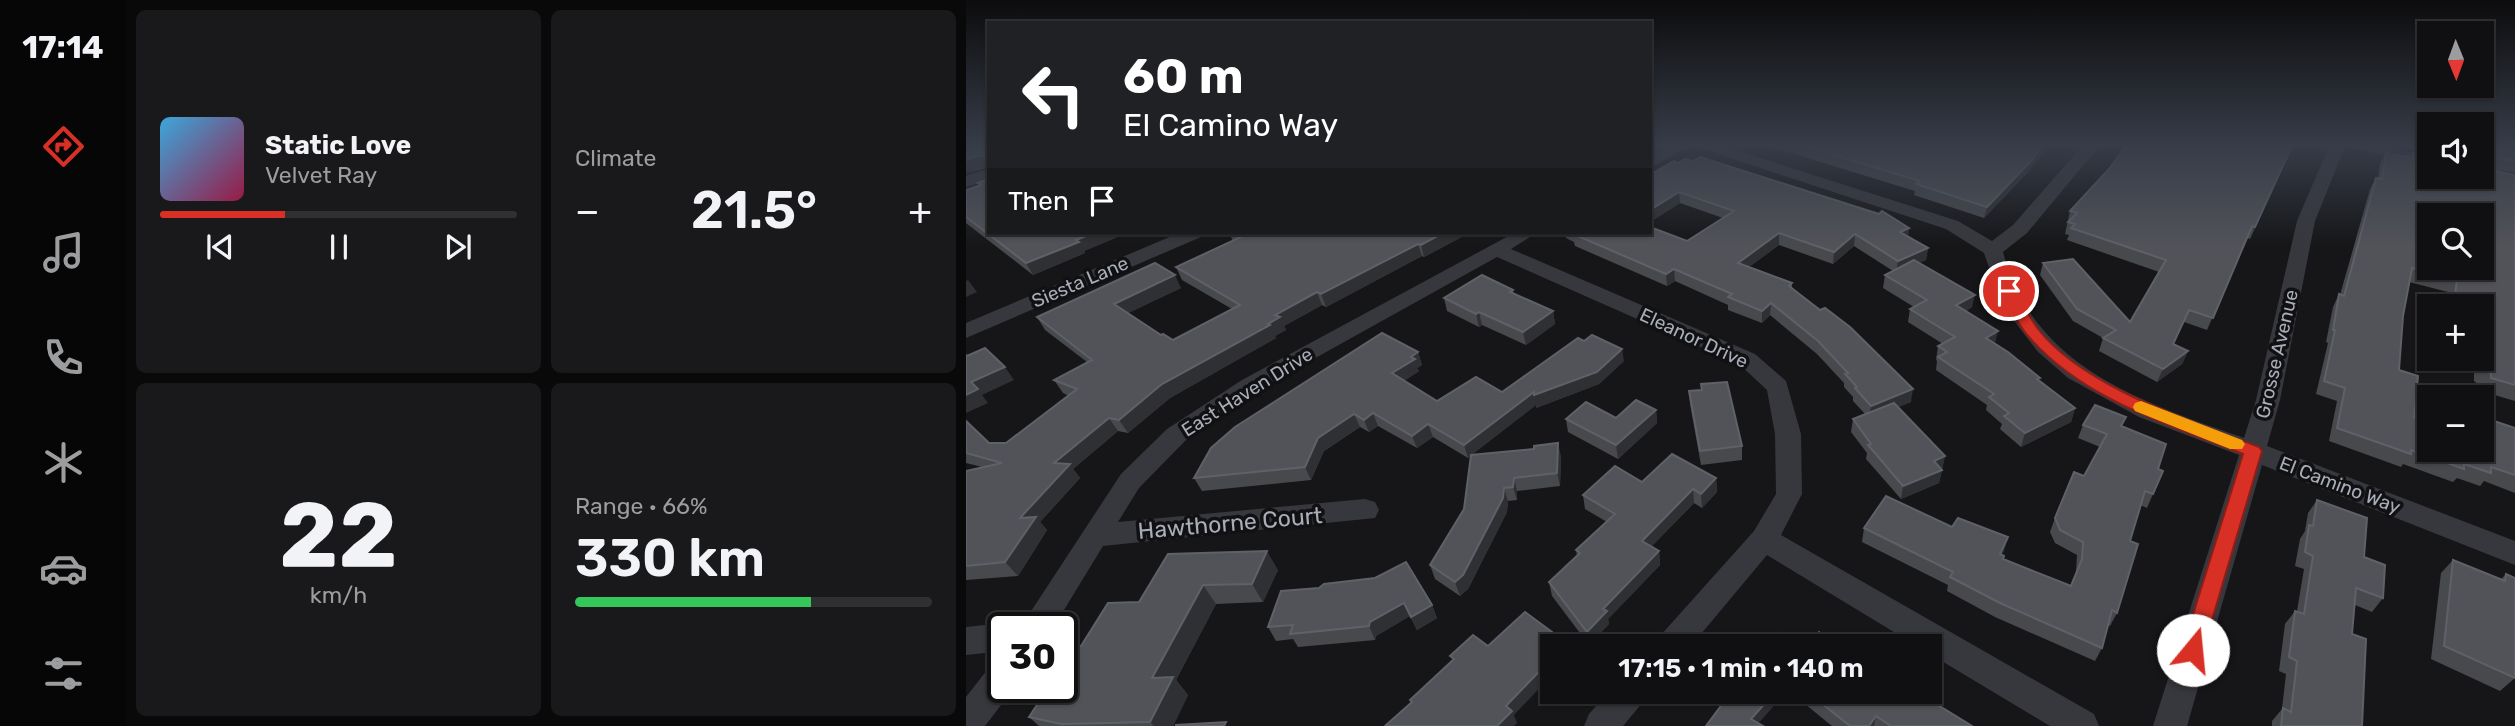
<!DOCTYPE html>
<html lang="en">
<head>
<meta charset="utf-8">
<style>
	body { margin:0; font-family:Rubik,sans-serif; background:#19191b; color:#f1f3f6; height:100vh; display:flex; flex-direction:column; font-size:26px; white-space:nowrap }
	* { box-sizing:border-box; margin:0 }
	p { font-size:23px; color:#9c9d9f }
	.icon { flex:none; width:38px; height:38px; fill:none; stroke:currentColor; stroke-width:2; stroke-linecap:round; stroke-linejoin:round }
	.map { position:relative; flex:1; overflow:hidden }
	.sheet { display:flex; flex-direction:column; gap:10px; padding:10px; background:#09090a; width:840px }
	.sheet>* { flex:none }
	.hud { position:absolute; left:21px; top:21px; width:665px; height:214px; border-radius:0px; box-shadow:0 2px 5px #0004,0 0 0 2px #303032; background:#202124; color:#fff; overflow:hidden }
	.needle { width:46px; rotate:179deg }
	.controls { position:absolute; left:1451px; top:21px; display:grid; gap:14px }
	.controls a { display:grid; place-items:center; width:77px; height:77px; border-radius:0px; background:#101012; box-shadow:0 2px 5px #0004,0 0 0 2px #303032; font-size:35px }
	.speed { position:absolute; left:21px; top:612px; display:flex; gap:14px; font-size:35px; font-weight:700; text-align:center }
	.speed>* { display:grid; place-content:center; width:91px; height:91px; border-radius:50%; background:#101012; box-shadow:0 2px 5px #0004,0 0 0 2px #303032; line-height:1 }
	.speed .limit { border:4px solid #111; border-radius:10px; background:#fff; color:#111 }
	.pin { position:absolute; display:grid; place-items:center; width:60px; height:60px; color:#fff; margin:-30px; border:4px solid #fff; border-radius:50%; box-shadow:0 2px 7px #0007 }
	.me { position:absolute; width:77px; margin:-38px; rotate:17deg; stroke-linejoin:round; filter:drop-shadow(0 0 5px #0008) }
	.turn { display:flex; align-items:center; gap:24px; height:147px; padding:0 21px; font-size:32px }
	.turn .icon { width:91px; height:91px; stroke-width:2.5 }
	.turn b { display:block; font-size:49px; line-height:60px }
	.then { display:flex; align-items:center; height:66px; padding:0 21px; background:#0003; gap:14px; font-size:26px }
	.big { font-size:52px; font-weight:600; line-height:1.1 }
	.sheet .card { flex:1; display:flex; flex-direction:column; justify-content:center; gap:10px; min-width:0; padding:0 24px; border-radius:10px; background:#19191b }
	.sheet .dial { align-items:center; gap:0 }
	.dial b { font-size:91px; line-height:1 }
	.song { display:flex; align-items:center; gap:21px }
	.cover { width:84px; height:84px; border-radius:10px; background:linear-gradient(135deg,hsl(200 70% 55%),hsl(340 70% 35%)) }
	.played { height:7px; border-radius:4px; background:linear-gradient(90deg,#d93025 35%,#303032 35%) }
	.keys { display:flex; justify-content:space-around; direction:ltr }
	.heat { display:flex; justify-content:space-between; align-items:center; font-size:38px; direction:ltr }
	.charge { height:10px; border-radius:5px; background:linear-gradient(90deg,#34c759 66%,#303032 0) }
	.sheet .tiles { flex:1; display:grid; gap:10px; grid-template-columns:repeat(2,1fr) }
	.trip { position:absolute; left:574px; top:634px; width:402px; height:70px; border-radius:0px; background:#101012; box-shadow:0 2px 5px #0004,0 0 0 2px #303032; font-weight:600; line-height:70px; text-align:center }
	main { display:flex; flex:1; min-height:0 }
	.dock { display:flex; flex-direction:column; width:126px; justify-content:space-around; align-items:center; background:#060607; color:#9c9d9f }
	.dock .icon { width:49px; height:49px }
	.dock .current { color:#d93025 }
	.dock b { font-size:32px; color:#f1f3f6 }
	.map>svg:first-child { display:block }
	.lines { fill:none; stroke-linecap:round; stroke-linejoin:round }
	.street { fill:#37383d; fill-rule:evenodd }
	.wall { fill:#47494d; fill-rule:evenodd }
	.shaded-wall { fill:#2f3033 }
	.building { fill:#525359; stroke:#5f6168; stroke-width:2; fill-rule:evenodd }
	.route { fill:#d93025; stroke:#8d1f18; stroke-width:2 }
	.slow { fill:#f59e0b }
	.labels { text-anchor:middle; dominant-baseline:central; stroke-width:7; stroke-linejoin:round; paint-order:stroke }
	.street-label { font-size:19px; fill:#a8adb8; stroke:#111113 }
	.near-street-label { font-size:23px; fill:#a8adb8; stroke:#111113 }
</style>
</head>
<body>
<main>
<nav class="dock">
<b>17:14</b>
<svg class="icon current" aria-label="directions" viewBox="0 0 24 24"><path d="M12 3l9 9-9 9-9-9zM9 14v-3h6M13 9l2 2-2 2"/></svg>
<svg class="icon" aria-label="music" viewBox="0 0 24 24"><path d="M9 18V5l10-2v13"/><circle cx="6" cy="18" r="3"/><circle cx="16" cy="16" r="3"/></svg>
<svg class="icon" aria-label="phone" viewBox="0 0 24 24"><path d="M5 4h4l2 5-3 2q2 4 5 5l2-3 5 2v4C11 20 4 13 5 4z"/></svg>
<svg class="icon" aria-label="climate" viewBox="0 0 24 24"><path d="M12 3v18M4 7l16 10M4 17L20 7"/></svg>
<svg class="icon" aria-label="car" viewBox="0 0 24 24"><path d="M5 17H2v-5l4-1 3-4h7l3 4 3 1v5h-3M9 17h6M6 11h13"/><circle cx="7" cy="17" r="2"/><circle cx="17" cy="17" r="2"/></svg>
<svg class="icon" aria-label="filters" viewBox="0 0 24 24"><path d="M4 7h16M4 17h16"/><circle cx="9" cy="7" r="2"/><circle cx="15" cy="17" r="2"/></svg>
</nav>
<section class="sheet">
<div class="tiles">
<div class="card">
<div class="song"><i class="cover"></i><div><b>Static Love</b><p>Velvet Ray</p></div></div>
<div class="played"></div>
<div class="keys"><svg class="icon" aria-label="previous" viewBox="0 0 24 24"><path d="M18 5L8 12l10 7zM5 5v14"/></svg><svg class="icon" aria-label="pause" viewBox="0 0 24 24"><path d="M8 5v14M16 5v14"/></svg><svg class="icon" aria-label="next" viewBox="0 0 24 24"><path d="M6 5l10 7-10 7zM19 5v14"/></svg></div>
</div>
<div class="card"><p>Climate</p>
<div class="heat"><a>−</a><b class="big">21.5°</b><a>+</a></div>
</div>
<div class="card dial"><b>22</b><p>km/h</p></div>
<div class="card"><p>Range · 66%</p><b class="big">330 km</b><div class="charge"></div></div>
</div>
</section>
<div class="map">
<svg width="1549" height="726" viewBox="0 0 1549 726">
	<rect width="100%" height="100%" fill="#161618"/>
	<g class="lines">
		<g class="street">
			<path d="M706,144H750L992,221L1026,241L1047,225L1118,144H1135L1061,233L1037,252C1067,368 1177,402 1278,438L1290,400L1331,221L1364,144H1380L1349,221L1314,400L1301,446L1549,541V565L1296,465L1221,726H1187L1273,455L1173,417L1102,378L1072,352L1049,322L1032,294L1018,253L980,229L725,145L684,168V156Z"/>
			<polygon points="1380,144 1410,144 1463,157 1463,167 1382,147"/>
			<polygon points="23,169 23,180 0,187 0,176"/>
			<polygon points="213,233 237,233 235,237 0,338 0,323"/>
			<polygon points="548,233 570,233 545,249 789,354 820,381 835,434 836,494 815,535 1128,714 1133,726 1084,726 964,654 964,646 951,646 801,555 725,646 689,646 694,636 788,531 810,494 809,434 801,390 773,364 531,257 292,390 219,441 173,488 152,522 399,499 409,502 413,510 409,518 137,546 87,628 54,628 155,474 201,429 276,380"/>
			<polygon points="37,623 49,628 37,628 37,651 0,655 0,627"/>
			<polygon points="37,661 37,688 48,688 19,726 0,726 0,697 25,665"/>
			<polygon points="643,691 682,691 677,702 657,726 618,726 623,714"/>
		</g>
	</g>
	<g class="wall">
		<polygon points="0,144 23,144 23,167 0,173"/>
		<polygon points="796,144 1084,144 1062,172 1018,218 948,195 949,191"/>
		<polygon points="1327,144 1284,239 1281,238 1241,330 1218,322 1208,344 1222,351 1216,364 1191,382 1133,351 1137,338 1107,321 1074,275 1077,263 1164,322 1193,272 1101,240 1103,235 1099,234 1104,211"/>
		<polygon points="1444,144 1463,144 1463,155 1444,150"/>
		<path d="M1516,144H1549V173L1518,168L1517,169L1549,175V401L1515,391L1516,387L1508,381V373L1488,366L1489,359H1516V306H1481L1482,292L1443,282L1437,316L1433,370L1448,418L1516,450L1549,428V493L1518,481L1514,486L1491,478L1487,482L1437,464L1435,467L1363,441L1371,401L1350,394L1362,343L1360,342L1367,307L1373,294L1374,295L1404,189L1410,178H1412L1414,163L1420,153L1445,158L1447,153L1463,177ZM1463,215H1516V224L1520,225L1519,255L1463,268Z"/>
		<polygon points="684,175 942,236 962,248 960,260 953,263 1006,307 1000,311 1029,344 1073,381 1109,408 1105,422 1055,447 1034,429 1036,424 1020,410 1021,405 970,370 971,361 970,360 972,346 977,344 942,322 944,309 948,307 917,288 919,275 927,271 888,246 867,264 813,245 783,267 826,283 826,288 945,402 932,407 979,456 973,483 935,499 900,459 901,453 885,432 887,419 899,414 887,401 887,397 878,387 878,383 851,354 804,315 796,323 762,310 762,305 709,281 701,286 609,246 608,242 600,238 599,233 684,233 721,241 757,218 714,203 684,222"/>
		<polygon points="23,179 23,233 161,233 118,251 119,253 67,275 0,223 0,190 13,186 12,183"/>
		<polygon points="263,233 503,233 458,257 456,256 360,307 356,305 318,326 320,330 309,336 310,338 204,398 162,433 152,431 107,469 114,478 74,522 81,530 52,576 0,580 0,471 16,467 0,463 0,421 23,443 40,443 103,396 97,393 88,380 121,362 79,330 71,317 215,288 162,313 195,335 207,340 266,309 216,280 210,267 267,241"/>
		<polygon points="547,290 548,294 587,311 589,324 560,345 516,325 513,327 481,311 478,298"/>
		<polygon points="452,352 456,365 451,368 453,371 438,381 471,401 536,392 658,361 633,384 570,408 570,405 505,455 595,456 594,486 551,491 551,500 542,501 541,512 502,589 494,596 469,579 464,565 498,509 505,455 502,458 467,437 451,448 412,426 403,432 394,427 358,451 345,480 236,491 228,478"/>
		<polygon points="735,384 776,446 776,460 735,465 724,404 723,391 735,390"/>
		<polygon points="690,410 691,423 652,459 602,432 600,419 650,418"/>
		<polygon points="1117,425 1156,426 1192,469 1187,494 1181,508 1174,505 1164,541 1151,613 1144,626 1142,625 1136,648 1129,661 1029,617 981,591 982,585 896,542 898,528 986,527 1042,537 1036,555 1037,559 1104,586 1110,572 1111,555 1089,543 1084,532 1089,518 1118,476 1134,447 1112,438"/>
		<polygon points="750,478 751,492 736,508 728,503 685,547 693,551 694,565 642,619 643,624 623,645 586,596 583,582 611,556 610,550 641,522 619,509 617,495 676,482"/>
		<polygon points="1351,500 1398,557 1417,598 1406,612 1389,605 1386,634 1396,726 1306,726 1306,721 1316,709 1320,674 1313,671 1319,624 1329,611 1331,611 1338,569 1329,566 1334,539 1339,531 1342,513"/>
		<polygon points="202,554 312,570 297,602 250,604 210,680 222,695 207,726 73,726 63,717 115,646 173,602"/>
		<polygon points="1487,560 1535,579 1540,574 1549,678 1534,691 1465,659 1475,573"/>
		<polygon points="466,605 471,618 451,630 444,616 410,636 409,640 332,647 327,639 310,641 302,627"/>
		<polygon points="823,691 940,691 950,699 1006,726 866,726"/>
	</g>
	<g class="shaded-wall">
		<polygon points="1078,144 1084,144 1062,172 1018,218 1021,207"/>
		<polygon points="15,155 22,166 0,173 0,160"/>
		<polygon points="23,155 23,164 18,157"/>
		<polygon points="713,192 714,203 684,222 684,210"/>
		<polygon points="943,228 942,240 934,232"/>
		<polygon points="127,233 161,233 118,251 119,253 67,275 60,263"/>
		<polygon points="477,233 503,233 458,257 455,245"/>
		<polygon points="813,233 813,245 772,275 772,263"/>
		<polygon points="889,234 888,246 867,264 868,252"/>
		<polygon points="452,244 456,256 360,307 355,294"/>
		<polygon points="962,248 960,260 930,273 932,261"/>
		<polygon points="708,269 709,281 701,286 700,274"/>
		<polygon points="209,275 215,288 156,316 148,304"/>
		<polygon points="2,280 11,292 0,297 0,281"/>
		<polygon points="351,292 356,305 318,326 320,330 309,336 310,338 204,398 162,433 153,420 196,384 302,324 309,315"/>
		<polygon points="1009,295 1006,307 987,318 990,305"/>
		<polygon points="805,303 804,315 796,323 796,311"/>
		<polygon points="587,311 589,324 560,345 557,332"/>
		<polygon points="513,312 516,325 513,327 510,314"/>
		<polygon points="1032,331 1029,344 1020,338"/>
		<polygon points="656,349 658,361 633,384 570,408 570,405 502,458 498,445 568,392"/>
		<polygon points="1222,351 1216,364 1191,382 1197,369"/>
		<polygon points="452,352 456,365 451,368 453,371 430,386 426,373 445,357"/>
		<polygon points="39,367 48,380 16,395 22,403 0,413 0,395 5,382"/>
		<polygon points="947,389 945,402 903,419 905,406"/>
		<polygon points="1109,408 1105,422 1055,447 1059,433"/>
		<polygon points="690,410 691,423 652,459 650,445"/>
		<polygon points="407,413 412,426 403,432 398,420"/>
		<polygon points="388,414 394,427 358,451 345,480 339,467 352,438"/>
		<polygon points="143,418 152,431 107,469 114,478 74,522 81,530 52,576 39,562 54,518 88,463"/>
		<polygon points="462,424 467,437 451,448 446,436"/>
		<polygon points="592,443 595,456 594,486 591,473"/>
		<polygon points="979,456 976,470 968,461"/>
		<polygon points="976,470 973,483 935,499 937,486"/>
		<polygon points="548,478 551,491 551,500 547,487"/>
		<polygon points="750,478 751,492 736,508 735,494"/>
		<polygon points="538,488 542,501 541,512 502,589 494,596 489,582"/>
		<polygon points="727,489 728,503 678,554 676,541"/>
		<polygon points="1042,537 1038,551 1029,567 1034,554"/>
		<polygon points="301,551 312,570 297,602 286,584"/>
		<polygon points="693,551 694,565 642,619 643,624 623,645 621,632 637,609"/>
		<polygon points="237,585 250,604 210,680 222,695 207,726 188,726 184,722 186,678"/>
		<polygon points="438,603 444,616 410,636 409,640 403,626 404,622"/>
		<polygon points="466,605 471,618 451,630 445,617"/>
		<polygon points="586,658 586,675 548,715 551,723 548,726 531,726 540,706"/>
		<polygon points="810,691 821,691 790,726 785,719"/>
		<polygon points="910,716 908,726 903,726"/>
	</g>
	<g class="building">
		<polygon points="0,144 23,144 23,155 18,157 15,155 0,160"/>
		<polygon points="831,144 1078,144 1065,161 1021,207 950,184 954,181"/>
		<polygon points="1161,144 1327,144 1289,227 1286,226 1247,318 1223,310 1207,344 1222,351 1197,369 1137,338 1150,330 1111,309 1077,263 1107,259 1164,322 1200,260 1105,228 1109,224 1102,222 1111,213 1104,211 1143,169"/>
		<polygon points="1516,144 1549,144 1549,161 1521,156 1520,164 1516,166"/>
		<path d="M1420,153L1447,158V153L1463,157V177H1516V168L1549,175V385L1525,378V374L1518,368V360L1514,359H1516V306H1501L1502,298L1489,295L1491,280L1446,268L1437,316L1433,370L1452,376L1448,418L1463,423V450H1516V417L1549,428V475L1525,467V473L1498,464V469L1445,450V454L1371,428L1379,388L1358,381L1369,330H1367L1373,294L1378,296L1410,178L1416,179ZM1488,205L1527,214V258L1516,254V268H1463V215H1487Z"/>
		<polygon points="734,157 913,214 916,211 943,228 934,232 962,248 932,261 889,234 868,252 813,233 772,263 826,283 823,286 854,310 859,308 884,327 947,389 905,406 889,388 891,387 879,374 882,373 852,341 805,303 796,311 762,297 766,294 708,269 700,274 607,234 609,233 684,233 684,227 721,241 768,211 713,192 684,210 684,175 708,161 712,163 719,159 727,161"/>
		<polygon points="23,179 23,233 127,233 110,240 113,242 60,263 0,217 0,190 15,185 12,183"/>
		<polygon points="267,233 477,233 455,245 452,244 355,294 351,292 309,315 314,317 302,324 304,325 196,384 153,420 143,418 88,463 104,464 54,518 70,517 39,562 0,566 0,471 36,463 0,453 0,421 23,443 40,443 111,389 88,380 126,360 71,317 189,263 209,275 148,304 195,335 197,334 207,340 274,305 210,267 275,237"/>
		<polygon points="948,260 1009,295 990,305 1032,331 1020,338 1042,352 1074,378 1071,379 1109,408 1059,433 1038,416 1043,413 1023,397 1028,394 972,357 981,352 972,346 989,337 944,309 961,300 919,275"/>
		<polygon points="516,275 547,290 544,292 587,311 557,332 513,312 510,314 478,298"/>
		<polygon points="416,333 452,352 445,357 449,359 426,373 471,401 510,377 536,392 612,338 618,341 626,335 656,349 631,372 568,395 568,392 498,445 462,424 446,436 407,413 398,420 388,414 352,438 339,467 228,478 245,448 269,427"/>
		<polygon points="19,348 39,367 5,382 12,389 0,395 0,355 1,356"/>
		<polygon points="761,382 776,446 734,451 723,391 736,390 735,384"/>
		<polygon points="670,400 690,410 650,445 600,419 620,402 650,418"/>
		<polygon points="928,403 979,456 968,461 976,470 937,486 902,445 905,444 887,419"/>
		<polygon points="1129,405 1160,417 1155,426 1200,444 1192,469 1197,471 1187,494 1179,491 1164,541 1172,544 1151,613 1146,610 1136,648 1034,603 984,577 987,572 898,528 920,496 986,527 992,518 1042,537 1034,554 1038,556 1037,559 1105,586 1116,559 1117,542 1094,530 1089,518 1108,472 1118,476 1141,434 1117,425"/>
		<polygon points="592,443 591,473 548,478 547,487 538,488 537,498 497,575 489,582 464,565 498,509 505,455 568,449 568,446"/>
		<polygon points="706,454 750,478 735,494 727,489 676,541 693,551 637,609 641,611 621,632 583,582 614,553 610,550 649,514 617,495 649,466 676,482"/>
		<polygon points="1351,500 1401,518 1398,557 1419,565 1417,598 1390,588 1386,634 1400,639 1396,726 1315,726 1317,708 1325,712 1331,661 1323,657 1329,611 1338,614 1347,556 1339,552 1343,525 1347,526"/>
		<polygon points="301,551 286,584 237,585 186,678 207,677 184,722 95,724 63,717 82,688 96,688 96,666 109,647 115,646 142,603 173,602 202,554"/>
		<polygon points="1487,560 1539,581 1540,574 1549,578 1549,678 1478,646"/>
		<polygon points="440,562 466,605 445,617 438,603 404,622 403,626 324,634 327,625 302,627 315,591 353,588 358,584 409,578"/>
		<polygon points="559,612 601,643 598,646 586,646 586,658 540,706 546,711 531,726 419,726 446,702 444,700 488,659 484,656 507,635 522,646"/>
		<polygon points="853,632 871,646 841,646"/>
		<polygon points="817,633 835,646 795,646 801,639 807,644"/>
		<polygon points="766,691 810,691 785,719 797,726 740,726"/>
		<polygon points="840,691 940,691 950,699 954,694 1006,726 925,726 910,716 903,726 884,726"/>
		<polygon points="260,722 258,726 210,726 210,725"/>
	</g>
	<linearGradient id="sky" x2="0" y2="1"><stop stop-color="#0c0c0d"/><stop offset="0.59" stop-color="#363c48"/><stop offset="1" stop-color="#363c48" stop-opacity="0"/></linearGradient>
	<rect width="1549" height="246" fill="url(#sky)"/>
	<path class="route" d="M1043,287L1048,288C1056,301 1063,317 1072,329C1118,388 1226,421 1293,447L1296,451L1235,657L1227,660L1219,657L1216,650L1277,454C1203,425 1117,399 1063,337C1051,324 1044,306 1036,291Z"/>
	<polygon class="slow" points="1175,401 1276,440 1279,444 1276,449 1264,449 1169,411 1167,407 1169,403"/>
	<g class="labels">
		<g class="street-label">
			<text transform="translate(114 282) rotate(-23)">Siesta Lane</text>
			<text transform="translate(728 338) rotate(25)">Eleanor Drive</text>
			<text transform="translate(1311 354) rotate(-77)">Grosse Avenue</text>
			<text transform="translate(281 392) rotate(-32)">East Haven Drive</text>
			<text transform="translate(1374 485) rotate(21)">El Camino Way</text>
		</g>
		<g class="near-street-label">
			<text transform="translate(264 523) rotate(-5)">Hawthorne Court</text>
		</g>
	</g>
</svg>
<div class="controls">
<a><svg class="needle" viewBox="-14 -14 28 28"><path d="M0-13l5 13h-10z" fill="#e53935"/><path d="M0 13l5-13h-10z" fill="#9c9d9f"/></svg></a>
<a><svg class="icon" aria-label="sound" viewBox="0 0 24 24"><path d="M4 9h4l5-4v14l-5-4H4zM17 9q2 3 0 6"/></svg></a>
<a><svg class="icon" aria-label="search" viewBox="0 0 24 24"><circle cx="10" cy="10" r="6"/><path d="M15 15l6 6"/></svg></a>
<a>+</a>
<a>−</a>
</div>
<div class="speed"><div class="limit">30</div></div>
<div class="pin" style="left:1043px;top:291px;background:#d93025"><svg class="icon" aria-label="arrive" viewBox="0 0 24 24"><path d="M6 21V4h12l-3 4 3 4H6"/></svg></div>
<svg class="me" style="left:1227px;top:650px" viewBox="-20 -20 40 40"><circle r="19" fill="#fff"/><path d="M0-13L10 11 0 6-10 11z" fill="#d93025"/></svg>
<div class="trip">17:15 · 1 min · 140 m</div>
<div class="hud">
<div class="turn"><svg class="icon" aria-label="left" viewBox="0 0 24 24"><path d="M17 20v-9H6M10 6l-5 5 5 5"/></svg><div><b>60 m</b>El Camino Way</div></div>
<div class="then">Then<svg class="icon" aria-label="arrive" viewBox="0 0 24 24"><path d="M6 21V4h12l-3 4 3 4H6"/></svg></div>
</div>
</div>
</main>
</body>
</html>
